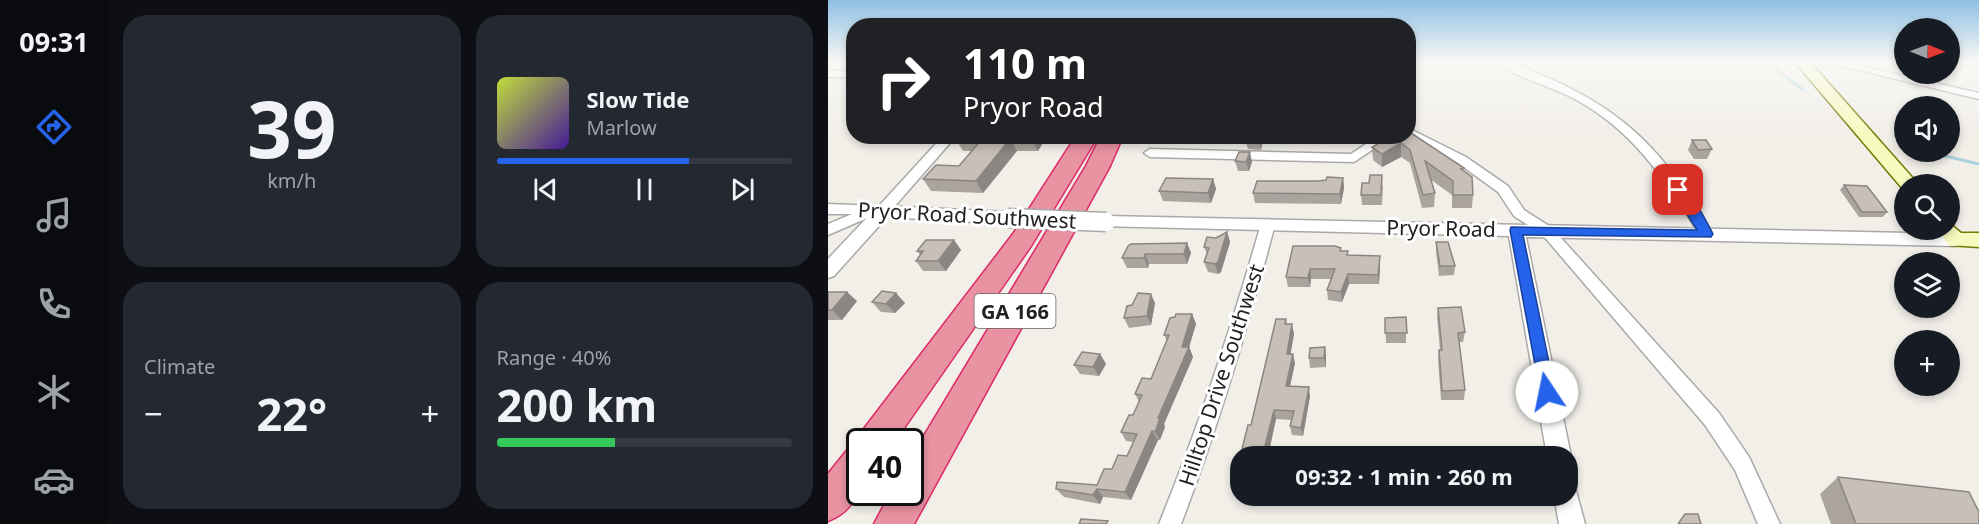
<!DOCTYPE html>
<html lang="en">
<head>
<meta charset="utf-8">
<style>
	body { margin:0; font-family:"Noto Sans",sans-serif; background:#242831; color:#f1f3f6; height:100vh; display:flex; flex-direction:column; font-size:22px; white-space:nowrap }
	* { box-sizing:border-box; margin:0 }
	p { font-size:20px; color:#9ea1a6 }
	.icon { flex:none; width:33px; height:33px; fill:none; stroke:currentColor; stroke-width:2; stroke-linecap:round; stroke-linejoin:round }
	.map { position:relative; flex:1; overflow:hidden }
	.panel { display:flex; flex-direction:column; gap:15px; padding:15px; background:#0d0f14; width:720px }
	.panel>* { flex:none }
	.top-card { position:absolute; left:18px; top:18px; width:570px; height:126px; border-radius:24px; box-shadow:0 3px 9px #0003; background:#202124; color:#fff; overflow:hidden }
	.needle { width:39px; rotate:91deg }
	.fabs { position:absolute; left:1066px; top:18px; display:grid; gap:12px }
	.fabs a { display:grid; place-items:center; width:66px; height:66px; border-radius:50%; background:#171b24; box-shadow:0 3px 9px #0003; font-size:30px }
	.speed { position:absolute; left:18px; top:428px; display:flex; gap:12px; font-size:30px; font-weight:700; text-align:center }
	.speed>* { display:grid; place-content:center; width:78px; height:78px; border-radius:50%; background:#171b24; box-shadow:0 3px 9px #0003; line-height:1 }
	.speed .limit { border:3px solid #111; border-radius:9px; background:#fff; color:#111 }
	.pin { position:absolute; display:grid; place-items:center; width:51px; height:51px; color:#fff; margin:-26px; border-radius:12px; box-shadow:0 3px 9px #0006 }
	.me { position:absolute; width:66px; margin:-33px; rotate:349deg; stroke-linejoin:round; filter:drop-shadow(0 0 4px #0008) }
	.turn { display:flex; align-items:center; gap:21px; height:126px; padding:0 18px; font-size:27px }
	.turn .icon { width:78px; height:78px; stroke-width:2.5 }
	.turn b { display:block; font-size:42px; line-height:51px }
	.big { font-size:45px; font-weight:700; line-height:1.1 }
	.panel .tile { flex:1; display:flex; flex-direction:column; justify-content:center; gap:9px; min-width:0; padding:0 21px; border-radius:24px; background:#242831 }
	.panel .dial { align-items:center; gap:0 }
	.dial b { font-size:78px; line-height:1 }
	.song { display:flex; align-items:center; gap:18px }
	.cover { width:72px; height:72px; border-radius:9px; background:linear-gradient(135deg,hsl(70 70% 55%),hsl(260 70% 35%)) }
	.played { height:6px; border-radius:3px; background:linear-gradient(90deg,#2563eb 65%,#363941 65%) }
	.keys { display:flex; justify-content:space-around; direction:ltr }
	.heat { display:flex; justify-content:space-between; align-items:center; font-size:33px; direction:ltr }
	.charge { height:9px; border-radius:4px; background:linear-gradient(90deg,#34c759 40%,#363941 0) }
	.panel .tiles { flex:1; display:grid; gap:15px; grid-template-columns:repeat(2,1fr) }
	.trip { position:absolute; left:402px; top:446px; width:348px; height:60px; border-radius:24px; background:#171b24; box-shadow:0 3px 9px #0003; font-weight:700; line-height:60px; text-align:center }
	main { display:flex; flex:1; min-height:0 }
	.tabs { display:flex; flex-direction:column; width:108px; justify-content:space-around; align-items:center; background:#090b0e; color:#9ea1a6 }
	.tabs .icon { width:42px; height:42px }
	.tabs .on { color:#2563eb }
	.tabs b { font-size:27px; color:#f1f3f6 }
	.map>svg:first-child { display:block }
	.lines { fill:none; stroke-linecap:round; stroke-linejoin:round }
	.stream { stroke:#aad3df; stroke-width:3 }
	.minor-casing { stroke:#a9a9a9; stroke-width:3 }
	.tertiary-casing { stroke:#a9a9a9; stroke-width:3 }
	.secondary-casing { stroke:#707d05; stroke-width:3 }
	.motorway-casing { stroke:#dc2a67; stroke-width:3 }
	.minor { fill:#fff; fill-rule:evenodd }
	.tertiary { fill:#fff; fill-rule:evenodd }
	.secondary { fill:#f7fabf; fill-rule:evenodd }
	.motorway { fill:#e892a2; fill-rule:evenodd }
	.tertiary-bridge-casing { stroke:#a9a9a9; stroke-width:21; stroke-linecap:butt }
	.tertiary-bridge { stroke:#fff; stroke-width:18 }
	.wall { fill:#aba49e }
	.shaded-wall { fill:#8b8681 }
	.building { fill:#c7bfb8; stroke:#8b8681; stroke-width:1.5 }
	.route { fill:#2563eb; stroke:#184099; stroke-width:1.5 }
	.labels { text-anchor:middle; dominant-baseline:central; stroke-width:6; stroke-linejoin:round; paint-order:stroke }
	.shield { fill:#fff; stroke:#646464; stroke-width:1.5 }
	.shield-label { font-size:20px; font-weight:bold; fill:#222 }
	.street-label { font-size:21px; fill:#222; stroke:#fff }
</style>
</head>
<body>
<main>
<nav class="tabs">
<b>09:31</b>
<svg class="icon on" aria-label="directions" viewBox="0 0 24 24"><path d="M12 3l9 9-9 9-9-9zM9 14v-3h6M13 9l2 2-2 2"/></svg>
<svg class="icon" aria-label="music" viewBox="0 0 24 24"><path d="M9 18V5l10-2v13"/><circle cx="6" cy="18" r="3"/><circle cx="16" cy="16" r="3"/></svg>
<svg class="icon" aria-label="phone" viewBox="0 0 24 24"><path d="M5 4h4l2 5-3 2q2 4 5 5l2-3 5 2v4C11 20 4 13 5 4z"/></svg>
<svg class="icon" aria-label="climate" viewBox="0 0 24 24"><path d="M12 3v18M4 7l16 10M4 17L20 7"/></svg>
<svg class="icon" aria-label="car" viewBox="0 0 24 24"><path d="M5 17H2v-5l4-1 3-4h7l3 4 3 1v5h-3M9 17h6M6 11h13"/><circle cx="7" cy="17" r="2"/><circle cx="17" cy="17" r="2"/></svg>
</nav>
<section class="panel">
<div class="tiles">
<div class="tile dial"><b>39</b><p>km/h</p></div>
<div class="tile">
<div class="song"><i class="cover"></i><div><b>Slow Tide</b><p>Marlow</p></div></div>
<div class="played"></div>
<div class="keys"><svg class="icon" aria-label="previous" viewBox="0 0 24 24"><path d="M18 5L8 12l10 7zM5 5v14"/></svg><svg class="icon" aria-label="pause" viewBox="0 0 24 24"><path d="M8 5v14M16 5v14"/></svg><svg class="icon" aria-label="next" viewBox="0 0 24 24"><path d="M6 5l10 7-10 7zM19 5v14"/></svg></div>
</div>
<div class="tile"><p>Climate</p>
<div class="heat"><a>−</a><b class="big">22°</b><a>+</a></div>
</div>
<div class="tile"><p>Range · 40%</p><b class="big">200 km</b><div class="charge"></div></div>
</div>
</section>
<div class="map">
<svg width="1151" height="524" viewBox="0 0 1151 524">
	<rect width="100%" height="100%" fill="#f2efe9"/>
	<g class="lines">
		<g class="stream">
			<polyline points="938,61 975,90"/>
			<polyline points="1067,136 1077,141"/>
			<polyline points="1100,152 1151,164"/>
		</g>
		<g class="minor-casing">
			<g id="minor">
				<path d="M666,61C684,60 701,70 718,77C800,112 840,157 885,234L883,237H873C838,180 803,127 741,96C721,86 680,74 666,61Z"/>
				<polygon points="993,61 1011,61 1151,93 1151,99"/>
				<rect x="0" y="71" width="26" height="6"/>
				<polygon points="580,128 638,157 680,186 696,210 724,228 891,413 921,457 952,524 930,524 907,470 877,425 714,234 686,216 670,192 630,163 580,136"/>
				<polygon points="115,136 128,136 60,214 46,215 0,235 0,224 24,214 0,214 0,204 51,206"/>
				<polygon points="550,136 565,136 526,162 322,157 316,153 322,149 523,154"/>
				<path d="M440,219L447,224C420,327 391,425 353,524H331C371,426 404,326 433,224Z"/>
			</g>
		</g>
		<g class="tertiary-casing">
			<g id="tertiary">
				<polygon points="55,206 180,212 186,214 188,218 186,222 180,224 59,217 6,276 0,278 0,259 49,207"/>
				<polygon points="278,216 1128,234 1134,236 1137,240 1134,244 1128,246 698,237 743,456 740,463 740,456 719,456 681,236 272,226 270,222 272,218"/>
				<polygon points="740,484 747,487 757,524 731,524 726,495 740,495"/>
			</g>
		</g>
		<g class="secondary-casing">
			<g id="secondary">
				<polygon points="966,61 981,61 1090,184 1077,184 1077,189 1074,188"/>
				<polygon points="1122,224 1133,233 1151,233 1151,247 1121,245 1109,230 1122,230"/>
			</g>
		</g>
		<g class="motorway-casing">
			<g id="motorway">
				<path d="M248,136H270L203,246L67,441H32C32,475 38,506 0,521V474L20,449L31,445L30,441L35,430L185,234Z"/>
				<polygon points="273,136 295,136 282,166 86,524 46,524 63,492 82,492 82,459 258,166"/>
			</g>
		</g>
		<use href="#minor" class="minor"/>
		<use href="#tertiary" class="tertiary"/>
		<use href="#secondary" class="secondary"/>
		<use href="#motorway" class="motorway"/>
		<g class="tertiary-bridge-casing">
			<polyline id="tertiary-bridge" points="180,218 278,222"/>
		</g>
		<use href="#tertiary-bridge" class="tertiary-bridge"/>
	</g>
	<g class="wall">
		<polygon points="130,136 219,136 210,151 189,151 155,193 103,191 95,179 131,166 144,151 135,151 128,139"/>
		<polygon points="564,136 636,170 645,195 644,208 624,208 624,195 602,179 607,193 606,207 594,208 582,163 573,157 554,167 545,160 544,147"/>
		<polygon points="417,140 435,140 433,150 420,149"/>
		<polygon points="864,140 884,149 879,159 866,159 860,150"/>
		<polygon points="407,161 424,162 421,171 410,171"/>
		<polygon points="515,178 516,188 513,204 427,203 425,193 490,181"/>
		<polygon points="385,179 388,189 383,203 335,201 331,191"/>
		<polygon points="555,185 554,205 534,205 533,195"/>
		<polygon points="1016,185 1059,212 1055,217 1031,217 1012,190"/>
		<polygon points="399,232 402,242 393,272 390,274 380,272 376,262 379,254 376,247"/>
		<polygon points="126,240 133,250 118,271 95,271 88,261 92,255 89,251"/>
		<polygon points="608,242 627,266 626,275 611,276 608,252"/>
		<polygon points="359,243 363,253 359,264 321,264 320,268 299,268 294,258"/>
		<polygon points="513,251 520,255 552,266 551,284 521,284 514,302 500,300 499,290 503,279 483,279 482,287 460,287 458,277"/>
		<polygon points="29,301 14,320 0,320 0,310"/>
		<polygon points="44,302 77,303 67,313 53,312"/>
		<polygon points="327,303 323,325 301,328 296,318"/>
		<polygon points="610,308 637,332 635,342 631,342 637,390 636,400 613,400 610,359 611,350 612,350 609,317"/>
		<polygon points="364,314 368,324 361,347 365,357 336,424 337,427 332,440 330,440 303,500 275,497 272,504 236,497 228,489 269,485 284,469 299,456 306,442 298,441 293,432 305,415 311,402 307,394 323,379 339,340 336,335 347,317"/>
		<polygon points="578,317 578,343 558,343 557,318"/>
		<polygon points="458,319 459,324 466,334 462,354 467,363 462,386 482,396 475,436 464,435 462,426 464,420 448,419 440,456 414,456 413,453"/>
		<polygon points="497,347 498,357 498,367 482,368 481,358"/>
		<polygon points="272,354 278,364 271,376 252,374 246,365"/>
		<polygon points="1010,477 1151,524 1003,524 992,494"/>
	</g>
	<g class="shaded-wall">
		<polygon points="206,136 219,136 210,151 204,139"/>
		<polygon points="432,136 435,136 435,140 433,150 432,140"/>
		<polygon points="182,139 189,151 155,193 148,181"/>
		<polygon points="573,143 573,157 554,167 554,154"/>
		<polygon points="422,152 424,162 421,171 418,162"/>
		<polygon points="515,178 516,188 513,204 512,194"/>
		<polygon points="385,179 388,189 383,203 380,193"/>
		<polygon points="399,232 402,242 393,272 390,274 387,264"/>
		<polygon points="126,240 133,250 118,271 110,261"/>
		<polygon points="359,243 363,253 359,264 356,254"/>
		<polygon points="317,254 321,264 320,268 316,258"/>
		<polygon points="552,256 552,266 551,284 550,275"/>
		<polygon points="482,269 483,279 482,287 480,278"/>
		<polygon points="520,274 521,284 514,302 513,292"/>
		<polygon points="19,292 29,301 14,320 4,310"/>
		<polygon points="68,293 77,303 67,313 58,304"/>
		<polygon points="323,294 327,303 323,325 319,316"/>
		<polygon points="364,314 368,324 361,347 365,357 336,424 337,427 332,440 327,432 330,418 354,347"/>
		<polygon points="464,324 466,334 461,363 459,354"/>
		<polygon points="497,347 498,357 498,367 496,358"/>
		<polygon points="272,354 278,364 271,376 265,367"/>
		<polygon points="465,354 467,363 460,395 458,386"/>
		<polygon points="481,387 482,396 475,436 473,428"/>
		<polygon points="446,410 448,419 440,456 436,456 435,454"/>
		<polygon points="324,431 330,440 303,500 297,492"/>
		<polygon points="269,489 275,497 272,504 265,495"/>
	</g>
	<g class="building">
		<polygon points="580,131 636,168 633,169 644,177 645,195 625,195 625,181 597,161 607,193 595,195 582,150 573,143 554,154 544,147 564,136 580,136"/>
		<polygon points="130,136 206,136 204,139 182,139 148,181 95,179 108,165 131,166 154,139 128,139"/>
		<polygon points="418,136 432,136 432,140 417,140"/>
		<polygon points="864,140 878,140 884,149 870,150"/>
		<polygon points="411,152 422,152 418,162 407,161"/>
		<polygon points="542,175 554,175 553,195 533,195 534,183 541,183"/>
		<polygon points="499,177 515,178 512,194 425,193 429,181 490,181 498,180"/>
		<polygon points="338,178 385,179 380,193 331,191"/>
		<polygon points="1016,185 1039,186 1059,212 1034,212"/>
		<polygon points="399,232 390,262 387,264 376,262 381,248 376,247 379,237 388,238"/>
		<polygon points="98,240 126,240 110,261 88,261 95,251 89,251"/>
		<polygon points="608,242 620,242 627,266 612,266"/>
		<polygon points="359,243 356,254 317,254 316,258 294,258 300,246 303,244"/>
		<polygon points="465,246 507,246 513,248 512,251 520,251 519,255 552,256 550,275 520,274 513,292 499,290 507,269 482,269 480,278 458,277"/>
		<polygon points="54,291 68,293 58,304 44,302"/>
		<polygon points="0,292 19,292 4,310 0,310"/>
		<polygon points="310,293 323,294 319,316 296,318 299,306 304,305"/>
		<polygon points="633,307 637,332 630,333 637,390 614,391 611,350 614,350 610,308"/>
		<polygon points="348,314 364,314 354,347 361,347 330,418 332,418 327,432 324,431 297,492 269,489 265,495 228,489 229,482 269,485 276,469 284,469 290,455 299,456 309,434 293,432 301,415 305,415 314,395 307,394 314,378 323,379 341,335 336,335 342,318 347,317"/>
		<polygon points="578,317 579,333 557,333 557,318"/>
		<polygon points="448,319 458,319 457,324 464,324 459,354 465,354 458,386 481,387 473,428 462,426 466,411 446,410 435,454 413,453 420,425 423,425"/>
		<polygon points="497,347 496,358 481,358 482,348"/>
		<polygon points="254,352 272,354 265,367 246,365"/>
		<polygon points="1010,477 1141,492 1151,512 1151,524 1028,524"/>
		<polygon points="857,514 870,514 873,524 850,524"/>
		<polygon points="253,519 280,521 278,524 251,524"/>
	</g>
	<linearGradient id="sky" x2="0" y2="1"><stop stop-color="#8fc0e4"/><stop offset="0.46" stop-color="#f9f8f5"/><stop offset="1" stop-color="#f9f8f5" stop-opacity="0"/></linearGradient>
	<rect width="1151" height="134" fill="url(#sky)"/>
	<path class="route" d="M850,186C864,191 878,221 885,234L883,237L695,235L727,392L724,397L719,399L713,397L682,230L683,227L869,230L844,190Z"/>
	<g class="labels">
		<rect class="shield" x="146.5" y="294" width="81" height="34" rx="4.5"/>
		<g class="shield-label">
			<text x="187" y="311">GA 166</text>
		</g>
		<g class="street-label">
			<text transform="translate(139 215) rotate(3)">Pryor Road Southwest</text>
			<text transform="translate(613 228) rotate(1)">Pryor Road</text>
			<text transform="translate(393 375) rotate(-72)">Hilltop Drive Southwest</text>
		</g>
	</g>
</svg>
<div class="fabs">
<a><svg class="needle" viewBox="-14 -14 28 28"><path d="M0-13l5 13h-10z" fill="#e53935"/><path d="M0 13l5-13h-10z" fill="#9ea1a6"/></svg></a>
<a><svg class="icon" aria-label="sound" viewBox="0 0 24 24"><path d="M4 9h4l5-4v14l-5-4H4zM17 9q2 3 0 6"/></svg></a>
<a><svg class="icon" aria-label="search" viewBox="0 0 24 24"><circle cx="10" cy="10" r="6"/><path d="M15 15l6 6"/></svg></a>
<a><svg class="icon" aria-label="layers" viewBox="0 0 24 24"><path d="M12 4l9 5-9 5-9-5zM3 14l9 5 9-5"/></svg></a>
<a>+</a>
</div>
<div class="speed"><div class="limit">40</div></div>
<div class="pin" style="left:850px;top:190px;background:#d93025"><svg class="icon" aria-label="arrive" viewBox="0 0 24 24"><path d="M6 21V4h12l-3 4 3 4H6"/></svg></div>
<svg class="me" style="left:719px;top:392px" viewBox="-20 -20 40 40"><circle r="19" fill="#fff"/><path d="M0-13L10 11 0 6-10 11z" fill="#2563eb"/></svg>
<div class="trip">09:32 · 1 min · 260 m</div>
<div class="top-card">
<div class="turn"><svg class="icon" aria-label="right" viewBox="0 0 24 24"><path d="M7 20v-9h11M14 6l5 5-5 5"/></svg><div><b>110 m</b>Pryor Road</div></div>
</div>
</div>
</main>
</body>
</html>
